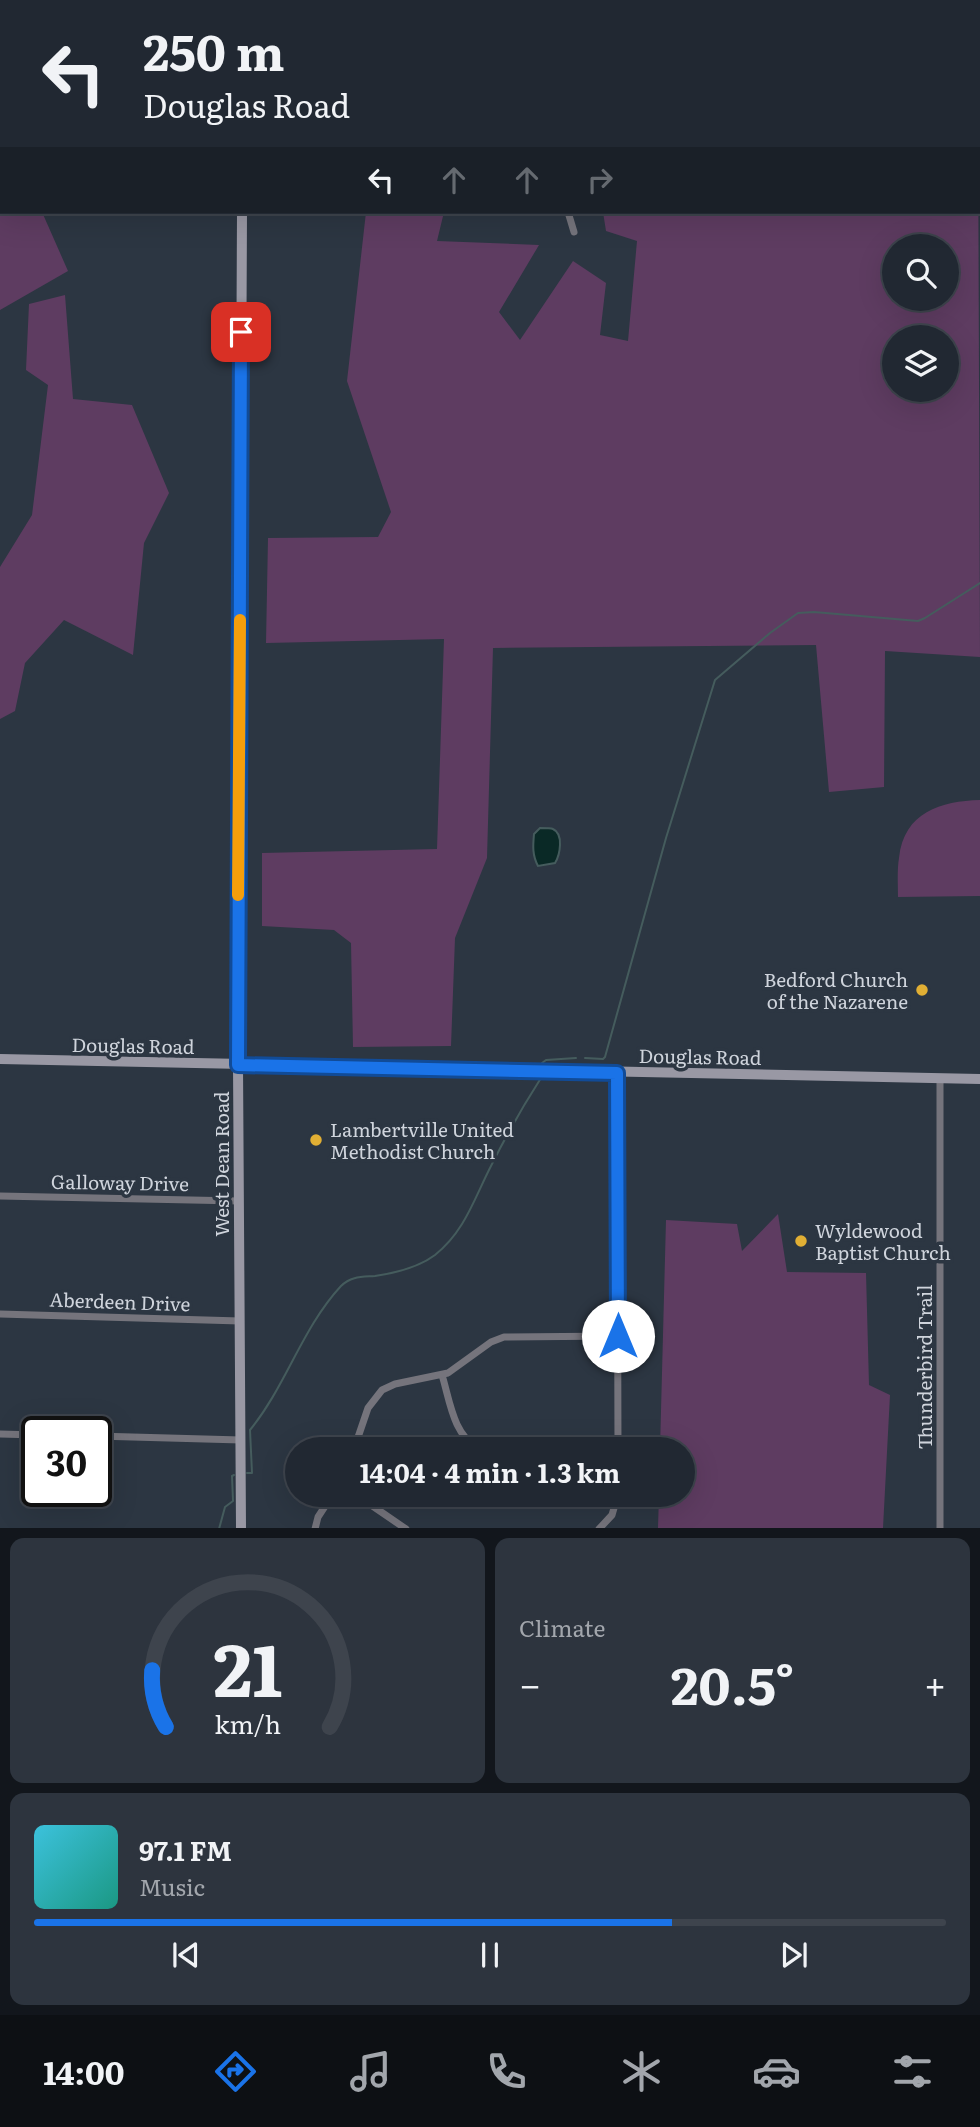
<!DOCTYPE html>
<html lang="en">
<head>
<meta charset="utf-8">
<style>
	body { margin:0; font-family:Literata,serif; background:#2d343e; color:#f1f3f6; height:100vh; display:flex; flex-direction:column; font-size:26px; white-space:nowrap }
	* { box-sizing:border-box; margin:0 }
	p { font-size:23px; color:#a2a6ac }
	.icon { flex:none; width:38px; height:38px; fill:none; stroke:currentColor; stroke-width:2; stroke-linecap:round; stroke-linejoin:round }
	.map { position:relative; height:1528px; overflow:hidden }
	.details { display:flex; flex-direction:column; gap:10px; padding:10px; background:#12161c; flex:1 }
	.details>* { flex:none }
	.top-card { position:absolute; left:0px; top:0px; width:980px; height:214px; box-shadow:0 7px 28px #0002,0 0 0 2px #3e444d; background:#212832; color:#f1f3f6; overflow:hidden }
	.buttons { position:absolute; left:882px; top:234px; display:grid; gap:14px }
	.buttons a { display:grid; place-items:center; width:77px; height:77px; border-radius:50%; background:#212832; box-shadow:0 7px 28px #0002,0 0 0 2px #3e444d; font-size:35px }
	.speed { position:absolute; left:21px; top:1416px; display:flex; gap:14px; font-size:35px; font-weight:700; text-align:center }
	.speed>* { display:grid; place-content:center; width:91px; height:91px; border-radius:50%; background:#212832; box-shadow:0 7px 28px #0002,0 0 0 2px #3e444d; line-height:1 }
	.speed .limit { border:4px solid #111; border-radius:10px; background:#fff; color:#111 }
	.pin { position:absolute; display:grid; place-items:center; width:60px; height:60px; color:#fff; margin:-30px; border-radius:14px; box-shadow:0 4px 10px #0006 }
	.me { position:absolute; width:77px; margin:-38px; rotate:0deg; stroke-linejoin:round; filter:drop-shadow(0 0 5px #0008) }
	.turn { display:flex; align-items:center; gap:24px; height:147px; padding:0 28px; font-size:32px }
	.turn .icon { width:91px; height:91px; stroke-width:2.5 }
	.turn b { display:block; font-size:49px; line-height:60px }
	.lanes { display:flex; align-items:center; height:66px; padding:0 28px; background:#0003; justify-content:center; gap:35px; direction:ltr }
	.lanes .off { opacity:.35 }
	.big { font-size:52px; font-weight:700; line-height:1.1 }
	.details .card { flex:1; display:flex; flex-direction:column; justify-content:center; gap:10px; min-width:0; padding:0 24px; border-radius:14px; background:#2d343e }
	.details .dial { align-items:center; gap:0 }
	.dial svg { height:182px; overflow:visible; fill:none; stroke:#3e444d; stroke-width:7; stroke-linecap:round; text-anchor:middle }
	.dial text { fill:#f1f3f6; stroke:none }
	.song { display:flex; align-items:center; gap:21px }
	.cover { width:84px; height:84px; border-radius:10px; background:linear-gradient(135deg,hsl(190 70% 55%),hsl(170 70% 35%)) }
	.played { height:7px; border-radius:4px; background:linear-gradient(90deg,#1a73e8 70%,#3e444d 70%) }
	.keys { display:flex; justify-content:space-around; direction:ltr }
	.heat { display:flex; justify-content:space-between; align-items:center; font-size:38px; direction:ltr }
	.details .tiles { flex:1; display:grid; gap:10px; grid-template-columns:1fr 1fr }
	.card:last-child { grid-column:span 2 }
	.trip { position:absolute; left:285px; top:1437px; width:410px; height:70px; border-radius:35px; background:#212832; box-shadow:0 7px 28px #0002,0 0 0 2px #3e444d; font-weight:700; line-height:70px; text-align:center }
	.tabs { display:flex; height:112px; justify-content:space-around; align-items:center; background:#0d1014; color:#a2a6ac }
	.tabs .icon { width:49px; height:49px }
	.tabs .active { color:#1a73e8 }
	.tabs b { font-size:32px; color:#f1f3f6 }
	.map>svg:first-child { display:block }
	.green { fill:#5e3c61; fill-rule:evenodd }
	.water { fill:#0a2926; stroke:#455c5d; stroke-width:2 }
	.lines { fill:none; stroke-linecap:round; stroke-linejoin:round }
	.stream { stroke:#455c5d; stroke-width:2 }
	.street { stroke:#75747c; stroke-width:7 }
	.secondary { stroke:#9998a4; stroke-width:10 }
	.route-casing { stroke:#114b97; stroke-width:18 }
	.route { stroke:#1a73e8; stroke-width:12 }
	.slow { stroke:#f59e0b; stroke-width:12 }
	.poi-dot { fill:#e1af34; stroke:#2c3642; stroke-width:2.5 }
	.labels { text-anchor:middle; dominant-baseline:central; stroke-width:7; stroke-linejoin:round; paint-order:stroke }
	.poi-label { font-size:19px; fill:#cfd4dc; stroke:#2c3642; text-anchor:start }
	.street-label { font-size:19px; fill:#cfd4dc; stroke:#2c3642 }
</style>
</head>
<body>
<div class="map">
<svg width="980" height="1529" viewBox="0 0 980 1529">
	<rect width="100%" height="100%" fill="#2c3642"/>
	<g class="green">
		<polygon points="683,0 894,0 683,2"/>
		<path d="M978,101L980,657L885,651L884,787L829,792L816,645L493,648L487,858L455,938L451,1046L353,1047L351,943L334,930L262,926V853L437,849L444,639L266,643L268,538L378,537L391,512L347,381L366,212H444L437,241L539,245L499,312L520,340L573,261L606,283L600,335L628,341L637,241L606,231L603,212H978ZM894,247H947V299H894ZM894,338H947V390H894Z"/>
		<polygon points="0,173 2,212 42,212 68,271 0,310"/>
		<polygon points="65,295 73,399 132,405 169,493 144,543 133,655 64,620 25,663 15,711 0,719 0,567 32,515 48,385 26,370 29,304"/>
		<path d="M980,800V896L898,897C898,884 897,870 899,858C904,812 941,801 980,800Z"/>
		<polygon points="778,1214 787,1272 866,1273 869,1385 890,1395 883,1528 658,1528 659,1495 682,1494 682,1449 660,1449 666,1220 737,1224 742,1251"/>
	</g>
	<path class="water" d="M540,828C542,828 551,828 553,829C564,834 560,855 555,863L538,866C532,855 533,845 534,834Z"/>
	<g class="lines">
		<g class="stream">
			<polyline points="585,1058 603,1059 605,1057 666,838 715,680 770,633 798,613 814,612 918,621 925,618 980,583"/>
			<polyline points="542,1063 546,1060 576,1058"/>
			<path d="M247,1473H252L250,1430C286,1386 302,1328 341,1286C351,1276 362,1277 375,1276C395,1273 419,1267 435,1255C465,1231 474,1199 491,1166C506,1136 523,1106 541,1078"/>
			<polyline points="219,1529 225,1507 233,1501 232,1476 234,1475"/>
		</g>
		<g class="street">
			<polyline points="517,2 517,0"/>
			<polyline points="625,2 625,0"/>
			<polyline points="568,212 574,232"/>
			<polyline points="617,1073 618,1449"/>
			<polyline points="940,1079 940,1529"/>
			<polyline points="0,1196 239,1201"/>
			<polyline points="0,1314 240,1321"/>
			<path d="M442,1375C450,1401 453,1435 479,1449"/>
			<polyline points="0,1434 37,1435"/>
			<polyline points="96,1436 241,1440"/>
			<polyline points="354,1449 368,1408 382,1390 395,1384 448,1373 491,1342 504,1337 618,1336"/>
			<polyline points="493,1449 504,1442 511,1444 517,1449"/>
			<polyline points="355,1494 406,1529"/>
			<polyline points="315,1529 318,1517 333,1494"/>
			<polyline points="599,1529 612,1515 618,1494"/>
		</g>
		<g class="secondary">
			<polyline points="246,2 246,0"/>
			<polyline points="0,1059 980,1079"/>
			<polyline points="241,1529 238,1065 242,212"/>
		</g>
	</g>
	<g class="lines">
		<g class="route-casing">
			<polyline id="route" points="241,332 238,1065 617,1073 618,1336"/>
		</g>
		<use href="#route" class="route"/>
		<polyline class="slow" points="238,895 240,620"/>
	</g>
	<g class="poi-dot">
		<circle cx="922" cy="990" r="7"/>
		<circle cx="316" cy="1140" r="7"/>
		<circle cx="801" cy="1241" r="7"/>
	</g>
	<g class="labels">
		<g class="poi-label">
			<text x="908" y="979" text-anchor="end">Bedford Church<tspan x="908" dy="22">of the Nazarene</tspan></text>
			<text x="330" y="1129">Lambertville United<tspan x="330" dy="22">Methodist Church</tspan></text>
			<text x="815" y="1230">Wyldewood<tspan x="815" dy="22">Baptist Church</tspan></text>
		</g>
		<g class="street-label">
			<text transform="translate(133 1045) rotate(1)">Douglas Road</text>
			<text transform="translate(700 1056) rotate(1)">Douglas Road</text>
			<text transform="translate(221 1164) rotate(-90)">West Dean Road</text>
			<text transform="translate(120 1182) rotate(1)">Galloway Drive</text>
			<text transform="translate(120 1301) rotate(2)">Aberdeen Drive</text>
			<text transform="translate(924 1367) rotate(-90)">Thunderbird Trail</text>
		</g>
	</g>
</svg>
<div class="buttons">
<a><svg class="icon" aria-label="search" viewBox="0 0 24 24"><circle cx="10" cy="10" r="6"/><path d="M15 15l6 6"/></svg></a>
<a><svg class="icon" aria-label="layers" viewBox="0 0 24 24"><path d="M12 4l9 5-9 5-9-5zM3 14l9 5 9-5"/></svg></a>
</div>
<div class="speed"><div class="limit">30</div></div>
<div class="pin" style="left:241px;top:332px;background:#d93025"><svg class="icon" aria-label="arrive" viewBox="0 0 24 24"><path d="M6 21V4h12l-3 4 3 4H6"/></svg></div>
<svg class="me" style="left:618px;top:1336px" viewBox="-20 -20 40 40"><circle r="19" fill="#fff"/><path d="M0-13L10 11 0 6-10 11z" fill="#1a73e8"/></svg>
<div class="trip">14:04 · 4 min · 1.3 km</div>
<div class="top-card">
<div class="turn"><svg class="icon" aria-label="left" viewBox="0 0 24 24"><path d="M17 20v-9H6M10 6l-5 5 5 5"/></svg><div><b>250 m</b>Douglas Road</div></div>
<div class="lanes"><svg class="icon" aria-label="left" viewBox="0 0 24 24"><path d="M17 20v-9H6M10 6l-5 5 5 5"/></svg><svg class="icon off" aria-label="ahead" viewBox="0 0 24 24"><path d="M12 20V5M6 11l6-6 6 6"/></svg><svg class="icon off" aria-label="ahead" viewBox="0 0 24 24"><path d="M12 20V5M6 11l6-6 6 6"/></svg><svg class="icon off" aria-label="right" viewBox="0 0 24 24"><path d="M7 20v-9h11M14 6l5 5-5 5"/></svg></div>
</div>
</div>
<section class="details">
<div class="tiles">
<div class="card dial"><svg viewBox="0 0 100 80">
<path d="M14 69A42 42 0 1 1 86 69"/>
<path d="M14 69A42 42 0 0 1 8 44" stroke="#1a73e8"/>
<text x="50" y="56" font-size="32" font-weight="700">21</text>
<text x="50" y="72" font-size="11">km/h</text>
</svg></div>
<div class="card"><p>Climate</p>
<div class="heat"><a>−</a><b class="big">20.5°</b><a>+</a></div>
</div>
<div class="card">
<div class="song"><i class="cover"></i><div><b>97.1 FM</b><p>Music</p></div></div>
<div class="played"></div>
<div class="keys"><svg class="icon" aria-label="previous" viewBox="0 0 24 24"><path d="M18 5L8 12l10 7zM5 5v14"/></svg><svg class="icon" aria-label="pause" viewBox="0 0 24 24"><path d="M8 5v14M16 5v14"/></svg><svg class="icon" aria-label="next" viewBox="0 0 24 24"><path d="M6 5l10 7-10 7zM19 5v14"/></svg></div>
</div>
</div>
</section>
<nav class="tabs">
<b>14:00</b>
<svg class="icon active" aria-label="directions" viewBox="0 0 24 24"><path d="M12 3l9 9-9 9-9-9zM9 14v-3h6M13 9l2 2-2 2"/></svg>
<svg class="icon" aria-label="music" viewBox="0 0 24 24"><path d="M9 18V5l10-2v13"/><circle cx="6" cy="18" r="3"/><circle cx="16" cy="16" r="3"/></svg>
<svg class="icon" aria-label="phone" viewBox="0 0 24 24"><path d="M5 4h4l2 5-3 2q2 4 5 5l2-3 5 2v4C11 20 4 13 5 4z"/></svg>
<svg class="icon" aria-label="climate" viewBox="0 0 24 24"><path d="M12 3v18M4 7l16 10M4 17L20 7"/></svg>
<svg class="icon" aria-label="car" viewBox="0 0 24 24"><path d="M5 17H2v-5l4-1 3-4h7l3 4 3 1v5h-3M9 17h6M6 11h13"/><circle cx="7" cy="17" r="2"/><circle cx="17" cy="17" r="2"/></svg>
<svg class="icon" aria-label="filters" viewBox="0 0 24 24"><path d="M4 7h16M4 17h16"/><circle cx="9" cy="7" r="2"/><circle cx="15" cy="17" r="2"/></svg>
</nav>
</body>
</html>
